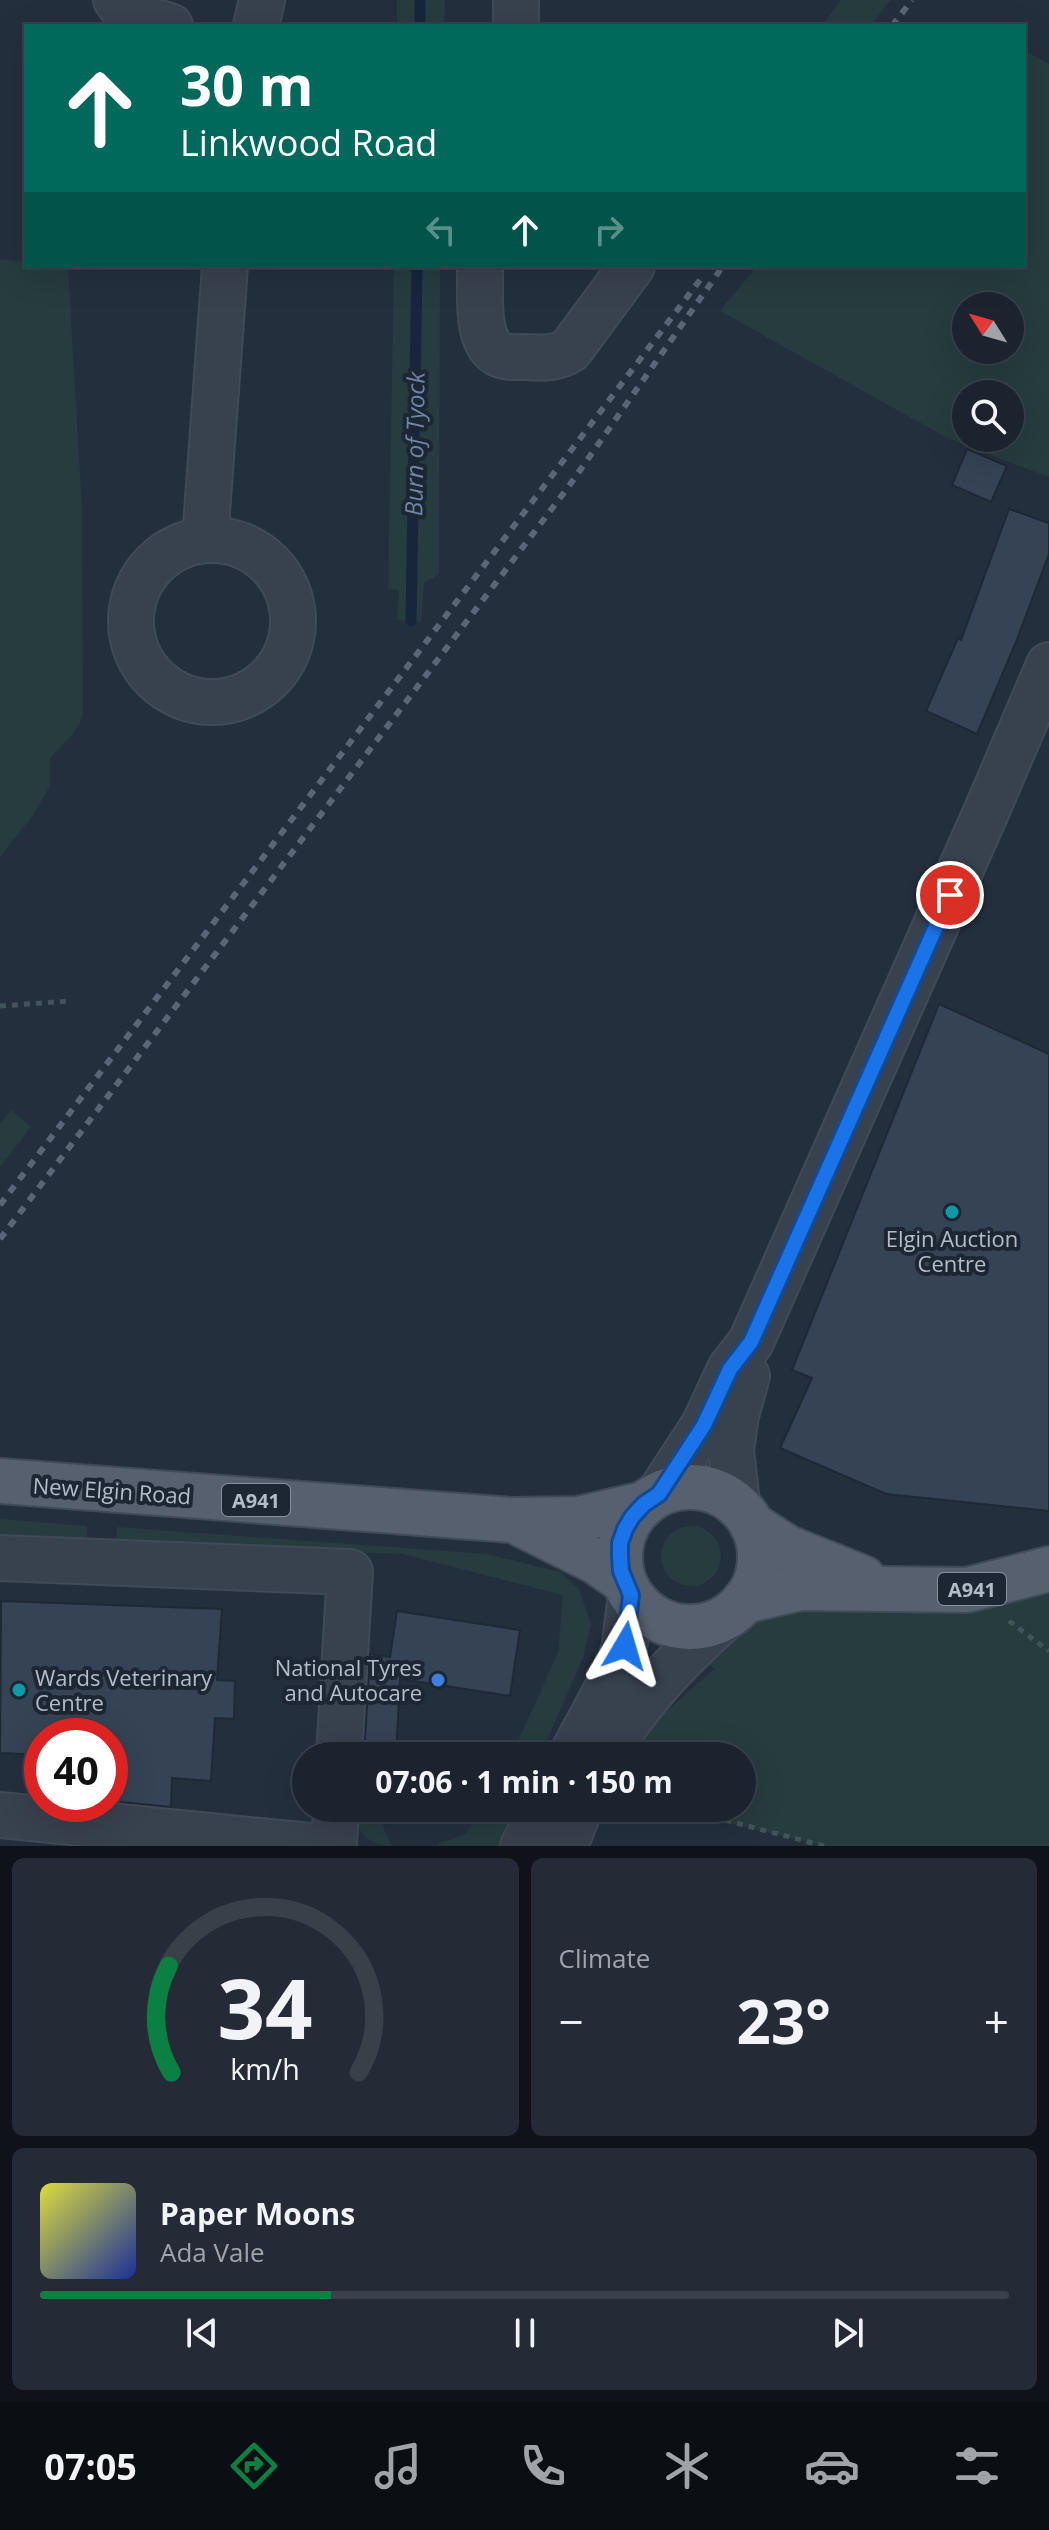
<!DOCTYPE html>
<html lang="en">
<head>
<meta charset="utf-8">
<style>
	body { margin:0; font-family:"Open Sans",sans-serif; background:#242b36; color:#f1f3f6; height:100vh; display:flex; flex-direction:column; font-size:30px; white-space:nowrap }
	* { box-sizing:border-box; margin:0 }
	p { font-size:26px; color:#a0a4aa }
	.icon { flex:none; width:44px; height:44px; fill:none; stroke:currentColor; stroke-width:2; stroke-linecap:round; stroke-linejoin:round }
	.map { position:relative; height:1846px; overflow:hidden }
	.panel { display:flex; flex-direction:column; gap:12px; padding:12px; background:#0f1319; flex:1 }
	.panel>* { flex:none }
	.guide { position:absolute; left:24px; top:24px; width:1002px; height:244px; border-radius:0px; box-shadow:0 8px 32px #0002,0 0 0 2px #39404a; background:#00695c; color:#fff; overflow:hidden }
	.needle { width:52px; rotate:307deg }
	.fabs { position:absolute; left:952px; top:292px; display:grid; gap:16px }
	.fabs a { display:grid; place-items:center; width:72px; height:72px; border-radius:50%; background:#1b232e; box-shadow:0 8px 32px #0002,0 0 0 2px #39404a; font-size:40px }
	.speed { position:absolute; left:24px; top:1718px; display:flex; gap:16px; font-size:40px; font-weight:700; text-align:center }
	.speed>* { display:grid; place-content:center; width:104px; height:104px; border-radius:50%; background:#1b232e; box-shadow:0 8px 32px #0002,0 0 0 2px #39404a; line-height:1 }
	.speed .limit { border:12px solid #d22; background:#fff; color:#111 }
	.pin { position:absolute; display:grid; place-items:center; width:68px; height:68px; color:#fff; margin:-34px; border:4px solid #fff; border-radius:50%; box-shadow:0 2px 8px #0007 }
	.me { position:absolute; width:88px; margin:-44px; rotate:7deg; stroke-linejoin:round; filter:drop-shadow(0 0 6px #0008) }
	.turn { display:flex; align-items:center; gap:28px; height:168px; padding:0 24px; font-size:36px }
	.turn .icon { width:104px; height:104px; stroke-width:2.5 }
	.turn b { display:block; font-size:56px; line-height:68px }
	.lanes { display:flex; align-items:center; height:76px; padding:0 24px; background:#0003; justify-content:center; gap:40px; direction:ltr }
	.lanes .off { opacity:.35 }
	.big { font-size:60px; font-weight:700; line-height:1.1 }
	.panel .tile { flex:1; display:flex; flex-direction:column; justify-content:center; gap:12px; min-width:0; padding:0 28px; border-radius:12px; background:#242b36 }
	.panel .dial { align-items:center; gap:0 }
	.dial svg { height:208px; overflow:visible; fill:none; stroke:#39404a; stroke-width:7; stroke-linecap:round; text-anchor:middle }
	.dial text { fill:#f1f3f6; stroke:none }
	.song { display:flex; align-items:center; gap:24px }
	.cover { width:96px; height:96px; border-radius:12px; background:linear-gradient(135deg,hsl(60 70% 55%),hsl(230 70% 35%)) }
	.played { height:8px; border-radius:4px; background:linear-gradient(90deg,#0b8043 30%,#39404a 30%) }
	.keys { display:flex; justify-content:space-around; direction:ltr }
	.heat { display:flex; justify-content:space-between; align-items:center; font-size:44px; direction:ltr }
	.panel .tiles { flex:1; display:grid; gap:12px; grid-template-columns:1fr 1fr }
	.tile:last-child { grid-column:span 2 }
	.trip { position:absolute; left:292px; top:1742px; width:464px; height:80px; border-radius:40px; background:#1b232e; box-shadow:0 8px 32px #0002,0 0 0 2px #39404a; font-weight:700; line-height:80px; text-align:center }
	.menu { display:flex; height:128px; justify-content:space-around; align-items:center; background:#0b0e12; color:#a0a4aa }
	.menu .icon { width:56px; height:56px }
	.menu .on { color:#0b8043 }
	.menu b { font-size:36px; color:#f1f3f6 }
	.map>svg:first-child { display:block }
	.green { fill:#263c3f; fill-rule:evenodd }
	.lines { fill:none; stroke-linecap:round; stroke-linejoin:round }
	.stream { stroke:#17263c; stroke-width:11 }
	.building { fill:#364354; stroke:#1f2835; stroke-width:2 }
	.minor-casing { stroke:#414a57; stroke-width:48 }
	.major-casing { stroke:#414a57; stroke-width:48 }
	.path { stroke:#3f5557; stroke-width:5; stroke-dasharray:6 6; stroke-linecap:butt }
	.minor { stroke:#38414e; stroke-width:44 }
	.major { stroke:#56606e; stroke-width:44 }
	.rail { stroke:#5a6575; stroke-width:6; stroke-dasharray:8 8; stroke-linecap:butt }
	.route-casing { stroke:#114b97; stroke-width:20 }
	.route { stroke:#1a73e8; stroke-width:14 }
	.culture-dot { fill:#0f9aa8; stroke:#1d2633; stroke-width:3 }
	.shop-dot { fill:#3f7fe0; stroke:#1d2633; stroke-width:3 }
	.labels { text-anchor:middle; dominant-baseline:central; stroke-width:8; stroke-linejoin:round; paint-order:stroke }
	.shield { fill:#1d2633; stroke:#878f9c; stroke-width:2 }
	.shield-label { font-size:20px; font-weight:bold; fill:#b4bcc9 }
	.poi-label { font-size:22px; fill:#b4bcc9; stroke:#1d2633 }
	.street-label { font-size:22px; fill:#b4bcc9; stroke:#1d2633 }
	.water-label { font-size:24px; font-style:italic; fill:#6d86a8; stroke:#1d2633 }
</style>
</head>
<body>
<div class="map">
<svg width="1049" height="1846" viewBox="0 0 1049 1846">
	<rect width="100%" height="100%" fill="#242f3e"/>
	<g class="green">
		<polygon points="397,0 445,0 444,26 397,26"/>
		<polygon points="841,0 890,0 871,26 822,26"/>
		<path d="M1024,51L1049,64V477L949,439L720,311L757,266H1024ZM966,306H1010V350H966ZM966,394H1010V438H966Z"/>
		<polygon points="0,259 26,262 26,266 68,267 82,509 83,717 73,734 50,758 50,786 33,815 0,857"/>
		<polygon points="394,266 440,266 439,574 424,583 421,622 397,620 399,590 388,589"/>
		<polygon points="11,1110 31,1127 0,1167 0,1124"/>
		<polygon points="0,1519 87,1526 87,1544 0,1542"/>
		<circle cx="691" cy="1556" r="30"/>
		<polygon points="117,1527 486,1554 560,1572 579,1589 591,1624 583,1658 540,1756 511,1756 558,1653 563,1595 403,1554 116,1545"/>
		<polygon points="1049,1572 1049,1846 823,1846 669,1808 742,1808 742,1756 635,1756 659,1718 714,1669 667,1623 692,1627 721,1620"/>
		<path d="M349,1808H374L392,1846C366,1846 358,1831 349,1808Z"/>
		<polygon points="482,1808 517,1808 500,1846 438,1846 439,1843 464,1835"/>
	</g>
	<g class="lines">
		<g class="stream">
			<polyline points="420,26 420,0"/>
			<polyline points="411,621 417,266"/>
		</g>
	</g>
	<g class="building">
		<polygon points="967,449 1007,466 991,502 952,485"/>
		<polygon points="1009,509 1049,523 1049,554 1016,642 977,734 926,711 958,638 961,640"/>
		<polygon points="939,1004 1049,1054 1049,1511 886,1494 780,1448 812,1378 792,1370"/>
		<polygon points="1,1601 222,1609 217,1680 235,1681 234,1719 215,1718 211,1781 172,1778 171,1807 110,1801 110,1736 42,1736 42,1755 0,1753"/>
		<polygon points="397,1611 520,1630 510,1696 400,1679 396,1756 364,1756 370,1654 390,1657"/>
	</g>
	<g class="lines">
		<g class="minor-casing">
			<g id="minor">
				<polyline points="116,0 127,14 170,26"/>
				<polyline points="256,26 262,0"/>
				<polyline points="516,26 516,0"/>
				<path d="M480,266C481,291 474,344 501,355C508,358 518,357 526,357C543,358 555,359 570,350L632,266"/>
				<polyline points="205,540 225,266"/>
				<circle cx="212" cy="621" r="81"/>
				<polyline points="659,1494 704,1425 730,1369 751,1342 987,810 1049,665"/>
				<polyline points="737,1504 731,1450 736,1415 747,1376"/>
				<polyline points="0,1558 350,1572 339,1756"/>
				<polyline points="571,1756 612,1680 624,1650 631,1595"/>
				<path d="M606,1756C636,1703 677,1661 722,1620"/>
				<polyline points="0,1815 310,1846"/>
				<polyline points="334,1846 336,1808"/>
				<polyline points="523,1846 543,1808"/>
				<polyline points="565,1846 580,1808"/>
			</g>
		</g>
		<g class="major-casing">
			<g id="major">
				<polyline points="0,1481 511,1520 579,1519 644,1504"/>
				<circle cx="690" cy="1557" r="70"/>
				<polyline points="521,1524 595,1561 624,1581"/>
				<polyline points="752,1525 788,1548 863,1578"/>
				<polyline points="744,1601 800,1588 967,1590 1049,1569"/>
			</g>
		</g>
		<g class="path">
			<polyline points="0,1006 69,1001"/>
			<polyline points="1009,1621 1049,1651"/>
			<polyline points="679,1808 824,1846"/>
		</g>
		<use href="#minor" class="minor"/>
		<use href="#major" class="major"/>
		<g class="rail">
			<polyline points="892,26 912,0"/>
			<polyline points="0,1205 700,280"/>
			<polyline points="0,1239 569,486 723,266"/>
		</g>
	</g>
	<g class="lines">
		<g class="route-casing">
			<polyline id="route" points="625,1646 631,1595 621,1571 620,1556 620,1543 625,1529 632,1517 644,1504 659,1494 704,1425 730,1369 751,1342 950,895"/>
		</g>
		<use href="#route" class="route"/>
	</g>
	<g class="culture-dot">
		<circle cx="952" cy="1212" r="8"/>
		<circle cx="19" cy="1690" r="8"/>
	</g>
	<circle class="shop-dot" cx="438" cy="1680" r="8"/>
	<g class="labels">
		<g class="shield">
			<rect x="222" y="1484" width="68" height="32" rx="6"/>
			<rect x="938" y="1573" width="68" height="32" rx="6"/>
		</g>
		<g class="shield-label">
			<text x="256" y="1500">A941</text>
			<text x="972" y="1589">A941</text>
		</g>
		<g class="poi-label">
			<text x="952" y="1238">Elgin Auction<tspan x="952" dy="25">Centre</tspan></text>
			<text x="422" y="1667" text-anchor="end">National Tyres<tspan x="422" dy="25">and Autocare</tspan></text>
			<text x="35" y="1677" text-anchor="start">Wards Veterinary<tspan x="35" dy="25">Centre</tspan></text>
		</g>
		<g class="street-label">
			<text transform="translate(112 1490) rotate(4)">New Elgin Road</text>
		</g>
		<g class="water-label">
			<text transform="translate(414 444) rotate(-89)">Burn of Tyock</text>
		</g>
	</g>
</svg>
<div class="fabs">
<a><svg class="needle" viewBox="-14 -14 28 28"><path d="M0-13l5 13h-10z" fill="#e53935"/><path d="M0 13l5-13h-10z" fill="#a0a4aa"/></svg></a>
<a><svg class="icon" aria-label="search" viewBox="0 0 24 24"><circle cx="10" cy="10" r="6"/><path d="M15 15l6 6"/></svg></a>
</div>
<div class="speed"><div class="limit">40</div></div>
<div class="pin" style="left:950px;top:895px;background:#d93025"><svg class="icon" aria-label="arrive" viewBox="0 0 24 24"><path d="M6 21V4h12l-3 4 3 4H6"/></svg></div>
<svg class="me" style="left:625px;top:1646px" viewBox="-20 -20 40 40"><path d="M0-17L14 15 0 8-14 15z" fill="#1a73e8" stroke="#fff" stroke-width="4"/></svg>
<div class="trip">07:06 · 1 min · 150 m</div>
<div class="guide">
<div class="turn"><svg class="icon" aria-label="ahead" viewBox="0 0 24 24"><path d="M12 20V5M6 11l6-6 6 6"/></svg><div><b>30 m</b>Linkwood Road</div></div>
<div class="lanes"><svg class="icon off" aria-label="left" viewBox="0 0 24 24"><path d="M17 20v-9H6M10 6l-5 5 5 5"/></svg><svg class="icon" aria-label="ahead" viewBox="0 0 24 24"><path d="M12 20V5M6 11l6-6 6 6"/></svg><svg class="icon off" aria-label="right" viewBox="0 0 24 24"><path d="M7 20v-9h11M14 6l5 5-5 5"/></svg></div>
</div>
</div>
<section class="panel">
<div class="tiles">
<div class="tile dial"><svg viewBox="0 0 100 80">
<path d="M14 69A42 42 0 1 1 86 69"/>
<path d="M14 69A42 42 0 0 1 13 28" stroke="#0b8043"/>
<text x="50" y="56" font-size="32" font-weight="700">34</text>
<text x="50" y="72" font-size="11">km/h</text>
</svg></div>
<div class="tile"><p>Climate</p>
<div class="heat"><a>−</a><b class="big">23°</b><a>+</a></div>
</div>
<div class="tile">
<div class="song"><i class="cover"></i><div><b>Paper Moons</b><p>Ada Vale</p></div></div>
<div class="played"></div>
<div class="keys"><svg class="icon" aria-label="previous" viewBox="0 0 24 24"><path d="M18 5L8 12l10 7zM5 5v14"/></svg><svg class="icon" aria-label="pause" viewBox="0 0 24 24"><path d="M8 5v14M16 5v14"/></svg><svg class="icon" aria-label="next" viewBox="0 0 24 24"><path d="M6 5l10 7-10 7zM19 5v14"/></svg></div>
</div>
</div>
</section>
<nav class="menu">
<b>07:05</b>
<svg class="icon on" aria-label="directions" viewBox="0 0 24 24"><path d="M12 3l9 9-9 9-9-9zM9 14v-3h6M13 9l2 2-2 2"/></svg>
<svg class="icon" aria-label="music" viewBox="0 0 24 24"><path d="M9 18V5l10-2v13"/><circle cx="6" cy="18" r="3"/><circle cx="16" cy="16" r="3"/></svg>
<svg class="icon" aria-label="phone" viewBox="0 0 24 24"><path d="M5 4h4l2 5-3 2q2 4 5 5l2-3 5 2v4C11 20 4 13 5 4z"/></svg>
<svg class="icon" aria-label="climate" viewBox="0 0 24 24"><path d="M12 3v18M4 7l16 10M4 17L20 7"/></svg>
<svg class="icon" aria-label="car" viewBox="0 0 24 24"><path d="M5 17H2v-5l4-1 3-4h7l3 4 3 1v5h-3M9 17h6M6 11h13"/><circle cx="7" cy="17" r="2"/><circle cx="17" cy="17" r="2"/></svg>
<svg class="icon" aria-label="filters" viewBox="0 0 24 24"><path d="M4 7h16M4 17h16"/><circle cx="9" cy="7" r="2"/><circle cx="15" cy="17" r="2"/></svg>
</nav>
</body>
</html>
